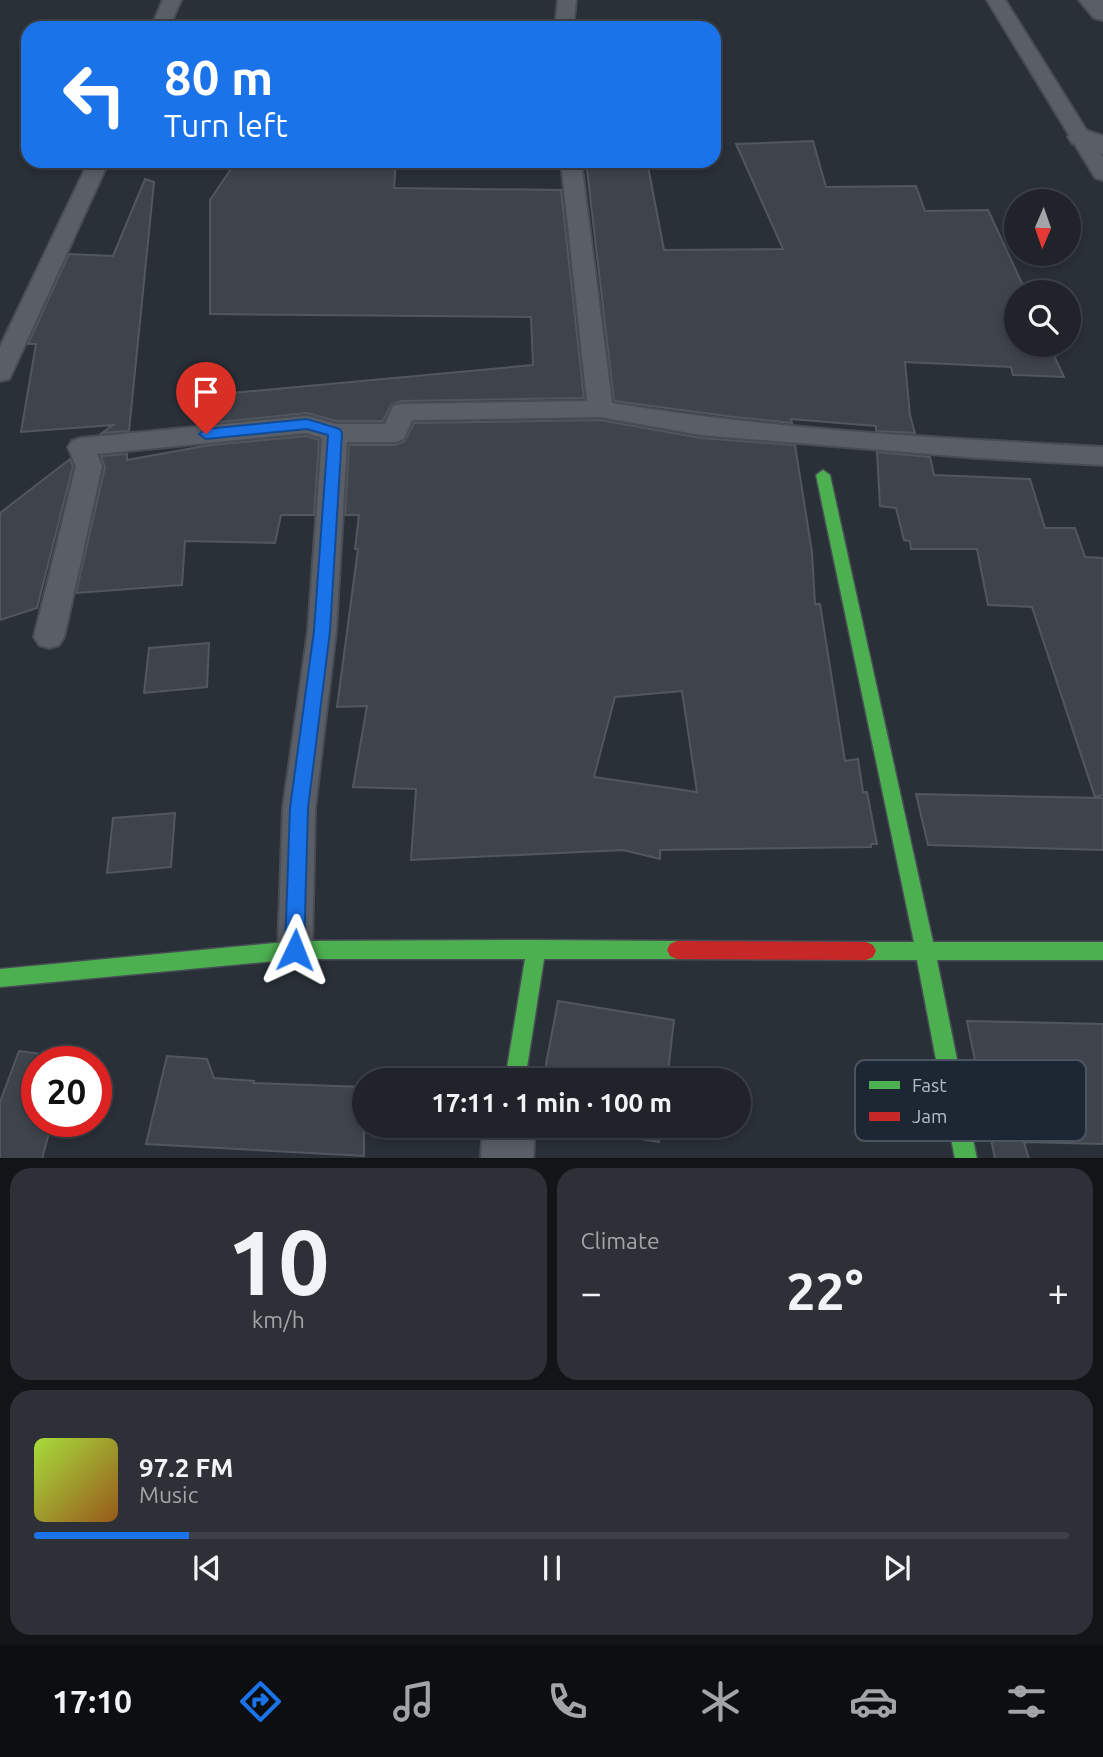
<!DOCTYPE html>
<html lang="en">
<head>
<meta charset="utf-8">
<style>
	body { margin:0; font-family:Ubuntu,sans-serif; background:#2d3036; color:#f1f3f6; height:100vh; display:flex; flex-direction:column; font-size:26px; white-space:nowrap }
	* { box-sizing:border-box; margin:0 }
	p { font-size:23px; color:#a2a4a8 }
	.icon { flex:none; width:38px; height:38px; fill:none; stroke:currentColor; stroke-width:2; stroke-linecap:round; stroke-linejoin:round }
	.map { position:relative; height:1158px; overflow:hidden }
	.details { display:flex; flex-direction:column; gap:10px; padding:10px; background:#121417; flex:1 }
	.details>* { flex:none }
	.banner { position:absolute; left:21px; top:21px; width:700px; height:147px; border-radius:21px; box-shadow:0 4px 10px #0003,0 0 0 2px #3d4147; background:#1a73e8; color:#fff; overflow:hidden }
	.needle { width:46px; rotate:182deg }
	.controls { position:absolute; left:1004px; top:189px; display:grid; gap:14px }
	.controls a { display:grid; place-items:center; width:77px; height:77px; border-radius:50%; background:#20242a; box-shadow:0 4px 10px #0003,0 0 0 2px #3d4147; font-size:35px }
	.speed { position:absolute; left:21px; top:1046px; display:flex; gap:14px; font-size:35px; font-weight:700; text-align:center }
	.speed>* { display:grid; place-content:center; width:91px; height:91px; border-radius:50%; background:#20242a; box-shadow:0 4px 10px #0003,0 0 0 2px #3d4147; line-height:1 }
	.speed .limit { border:10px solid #d22; background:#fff; color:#111 }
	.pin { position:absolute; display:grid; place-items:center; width:60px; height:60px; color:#fff; margin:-72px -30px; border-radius:50% 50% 50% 0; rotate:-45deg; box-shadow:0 0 7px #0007 }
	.pin .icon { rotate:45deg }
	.me { position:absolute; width:77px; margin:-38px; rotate:2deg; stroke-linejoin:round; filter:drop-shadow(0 0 5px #0008) }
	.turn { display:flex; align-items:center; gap:24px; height:147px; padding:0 28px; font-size:32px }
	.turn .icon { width:91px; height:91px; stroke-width:2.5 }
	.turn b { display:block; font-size:49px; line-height:60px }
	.big { font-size:52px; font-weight:600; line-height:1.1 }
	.details .tile { flex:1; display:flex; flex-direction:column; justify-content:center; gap:10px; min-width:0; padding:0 24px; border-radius:21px; background:#2d3036 }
	.details .dial { align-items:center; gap:0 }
	.dial b { font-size:91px; line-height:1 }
	.song { display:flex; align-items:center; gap:21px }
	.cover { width:84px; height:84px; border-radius:10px; background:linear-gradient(135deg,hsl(80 70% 55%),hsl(30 70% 35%)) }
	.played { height:7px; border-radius:4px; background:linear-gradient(90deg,#1a73e8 15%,#3d4147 15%) }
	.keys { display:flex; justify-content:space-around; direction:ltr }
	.heat { display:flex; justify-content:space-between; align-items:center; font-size:38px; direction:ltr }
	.details .tiles { flex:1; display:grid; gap:10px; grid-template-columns:1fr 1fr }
	.tile:last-child { grid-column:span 2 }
	.trip { position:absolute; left:352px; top:1068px; width:399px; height:70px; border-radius:35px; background:#20242a; box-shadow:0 4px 10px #0003,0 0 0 2px #3d4147; font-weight:600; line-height:70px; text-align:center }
	.tab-bar { display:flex; height:112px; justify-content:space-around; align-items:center; background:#0d0e11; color:#a2a4a8 }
	.tab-bar .icon { width:49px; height:49px }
	.tab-bar .selected { color:#1a73e8 }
	.tab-bar b { font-size:32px; color:#f1f3f6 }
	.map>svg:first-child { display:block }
	.building { fill:#3f444c; stroke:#52575f; stroke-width:2; fill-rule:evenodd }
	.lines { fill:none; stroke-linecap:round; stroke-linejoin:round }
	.lane-casing { stroke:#484c55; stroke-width:4 }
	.street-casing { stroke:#484c55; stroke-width:4 }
	.fast-casing { stroke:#484c55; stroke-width:3 }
	.jam-casing { stroke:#484c55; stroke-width:3 }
	.lane { fill:#5a5e66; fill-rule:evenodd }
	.street { fill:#5a5e66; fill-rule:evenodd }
	.fast { fill:#4caf50; fill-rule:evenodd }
	.jam { fill:#c62828; fill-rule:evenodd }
	.route { fill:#1a73e8; stroke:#114b97; stroke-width:2 }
	.key { fill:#1d2633; stroke:#4a5360; stroke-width:2 }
	.key-label { font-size:19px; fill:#b4bcc9 }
</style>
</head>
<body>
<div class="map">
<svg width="1103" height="1159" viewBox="0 0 1103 1159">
	<rect width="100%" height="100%" fill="#2a3038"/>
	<g class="building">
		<polygon points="813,141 826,187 916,186 925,211 988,210 1026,292 1017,292 1017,345 1049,345 1064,377 1013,375 1011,367 905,362 910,415 915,433 876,431 876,426 791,419 792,423 734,417 614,401 586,161 647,161 664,250 783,249 736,144"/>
		<polygon points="396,161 394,188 561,190 584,398 401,401 391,405 383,421 336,421 307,413 210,423 210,395 533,365 531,317 210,314 210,200 233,166"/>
		<polygon points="145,179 154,182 129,431 102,433 113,425 21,432 36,344 28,344 69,254 113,256"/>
		<path d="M600,420L701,438L795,445L812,552L815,604H820L845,761L858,759L863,792H867L877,844H871V847L660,850V859L623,850L411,860L416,789L353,787L367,706L337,707L358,549H355L359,515H345L349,445H395L405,441L414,423ZM682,691L697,792L594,777L615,697Z"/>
		<polygon points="306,436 319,440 314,515 281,515 275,543 185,541 182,585 76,593 105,467 101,456 127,454 127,460 210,445"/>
		<polygon points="877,452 930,457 934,475 1030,479 1045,528 1075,528 1085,557 1103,558 1103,795 1095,797 1032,607 988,605 977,549 911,549 910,541 904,540 896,508 880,506"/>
		<polygon points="70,459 73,466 37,608 0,620 0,513"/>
		<polygon points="209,643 207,687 144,693 149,648"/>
		<polygon points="916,794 1103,798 1103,850 928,845"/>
		<polygon points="175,813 171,867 107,873 113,818"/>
		<polygon points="558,1001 674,1020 667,1080 543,1080"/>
		<polygon points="967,1021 1103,1024 1103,1144 1024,1142 1029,1159 995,1159"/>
		<polygon points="19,1051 77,1059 76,1062 37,1062 37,1122 52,1122 42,1159 0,1159 0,1102"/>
		<polygon points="167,1056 207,1059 214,1078 254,1081 253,1083 364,1087 364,1156 146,1144"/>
		<polygon points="560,1125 661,1125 659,1142"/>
	</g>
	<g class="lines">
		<g class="lane-casing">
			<g id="lane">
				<polygon points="163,0 181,0 169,28 151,28"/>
				<polygon points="558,0 576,0 573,28 555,28"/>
				<polygon points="987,0 1005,0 1103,157 1103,180 1096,178 1093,174"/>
				<polygon points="89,161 109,161 12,373 9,379 0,381 0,347"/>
				<path d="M561,161H581L612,403C774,430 939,438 1103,447V465L978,458L701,435L600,417L412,420L404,439L395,442H347L336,631L315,808L312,950L307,961L295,966L283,961L278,950L283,808L308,631L322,438L306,433L97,454L102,466L64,637L59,645L49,648L39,645L34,637L76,466L68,447L72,441L81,438L307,416L336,424H385L393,406L402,404L587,401Z"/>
			</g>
		</g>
		<g class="street-casing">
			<g id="street">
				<polygon points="1079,0 1103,0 1103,20 1094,18"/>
				<polygon points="1082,129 1103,136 1103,154 1072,143 1068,137 1072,131"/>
				<polygon points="483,1125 535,1125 533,1159 481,1159"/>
			</g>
		</g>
		<g class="fast-casing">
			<g id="fast">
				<polygon points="823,470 830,475 933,942 1103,942 1103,960 937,960 977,1159 955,1159 917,960 866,960 859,957 856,951 859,945 866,942 914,942 816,475"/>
				<polygon points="536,940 677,941 684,944 687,950 684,956 677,959 544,959 525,1080 505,1080 525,959 295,959 0,987 0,969 295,941"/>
			</g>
		</g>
		<g class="jam-casing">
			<polygon id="jam" points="677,941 866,942 873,945 876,951 873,957 866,960 677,959 670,956 667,950 670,944"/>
		</g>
		<use href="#lane" class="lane"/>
		<use href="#street" class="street"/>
		<use href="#fast" class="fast"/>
		<use href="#jam" class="jam"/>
	</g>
	<polygon class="route" points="307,419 340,429 342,433 330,631 308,808 304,950 302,956 295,959 288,956 285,950 290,808 314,631 328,435 307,429 206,439 199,434 206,429"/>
	<rect x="855" y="1060" width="231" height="81" rx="10" class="key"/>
	<rect x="869" y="1081" width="31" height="8" fill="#4caf50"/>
	<rect x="869" y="1112" width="31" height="9" fill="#c62828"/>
	<g class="key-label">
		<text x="912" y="1092">Fast</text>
		<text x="912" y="1123">Jam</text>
	</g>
</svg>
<div class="controls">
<a><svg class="needle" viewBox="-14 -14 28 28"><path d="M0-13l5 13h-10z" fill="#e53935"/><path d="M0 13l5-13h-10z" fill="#a2a4a8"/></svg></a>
<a><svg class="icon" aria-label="search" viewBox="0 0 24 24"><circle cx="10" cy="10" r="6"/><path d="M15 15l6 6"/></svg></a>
</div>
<div class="speed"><div class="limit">20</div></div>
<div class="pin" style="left:206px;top:434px;background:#d93025"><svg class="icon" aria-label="arrive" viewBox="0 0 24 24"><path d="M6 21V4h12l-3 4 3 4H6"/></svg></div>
<svg class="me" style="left:295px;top:950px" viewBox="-20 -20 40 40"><path d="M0-17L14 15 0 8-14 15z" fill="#1a73e8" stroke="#fff" stroke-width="4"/></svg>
<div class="trip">17:11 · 1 min · 100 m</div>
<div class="banner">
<div class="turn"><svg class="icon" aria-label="left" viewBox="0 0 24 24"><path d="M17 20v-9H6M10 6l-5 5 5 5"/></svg><div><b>80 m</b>Turn left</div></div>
</div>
</div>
<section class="details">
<div class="tiles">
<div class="tile dial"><b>10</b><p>km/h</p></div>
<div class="tile"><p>Climate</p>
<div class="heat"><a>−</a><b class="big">22°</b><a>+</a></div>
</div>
<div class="tile">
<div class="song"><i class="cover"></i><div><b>97.2 FM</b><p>Music</p></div></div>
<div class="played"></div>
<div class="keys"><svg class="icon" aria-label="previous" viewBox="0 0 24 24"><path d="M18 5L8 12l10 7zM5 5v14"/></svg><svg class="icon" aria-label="pause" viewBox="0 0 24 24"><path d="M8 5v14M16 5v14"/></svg><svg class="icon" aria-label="next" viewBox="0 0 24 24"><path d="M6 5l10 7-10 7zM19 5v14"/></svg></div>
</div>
</div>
</section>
<nav class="tab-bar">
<b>17:10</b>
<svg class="icon selected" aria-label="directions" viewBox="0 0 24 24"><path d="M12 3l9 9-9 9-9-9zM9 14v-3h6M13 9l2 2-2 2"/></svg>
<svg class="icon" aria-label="music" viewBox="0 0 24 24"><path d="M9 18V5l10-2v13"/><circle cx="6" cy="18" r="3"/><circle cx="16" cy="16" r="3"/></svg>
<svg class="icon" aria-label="phone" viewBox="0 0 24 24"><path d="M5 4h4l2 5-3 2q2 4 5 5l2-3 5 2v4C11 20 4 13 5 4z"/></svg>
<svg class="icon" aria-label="climate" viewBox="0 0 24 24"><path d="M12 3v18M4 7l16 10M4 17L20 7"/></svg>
<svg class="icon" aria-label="car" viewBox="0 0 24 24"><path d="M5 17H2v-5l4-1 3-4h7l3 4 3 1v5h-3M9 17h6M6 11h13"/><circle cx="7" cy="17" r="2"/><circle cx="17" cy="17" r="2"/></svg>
<svg class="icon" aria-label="filters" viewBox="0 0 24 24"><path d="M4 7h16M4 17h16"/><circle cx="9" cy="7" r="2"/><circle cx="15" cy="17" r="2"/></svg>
</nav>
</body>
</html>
